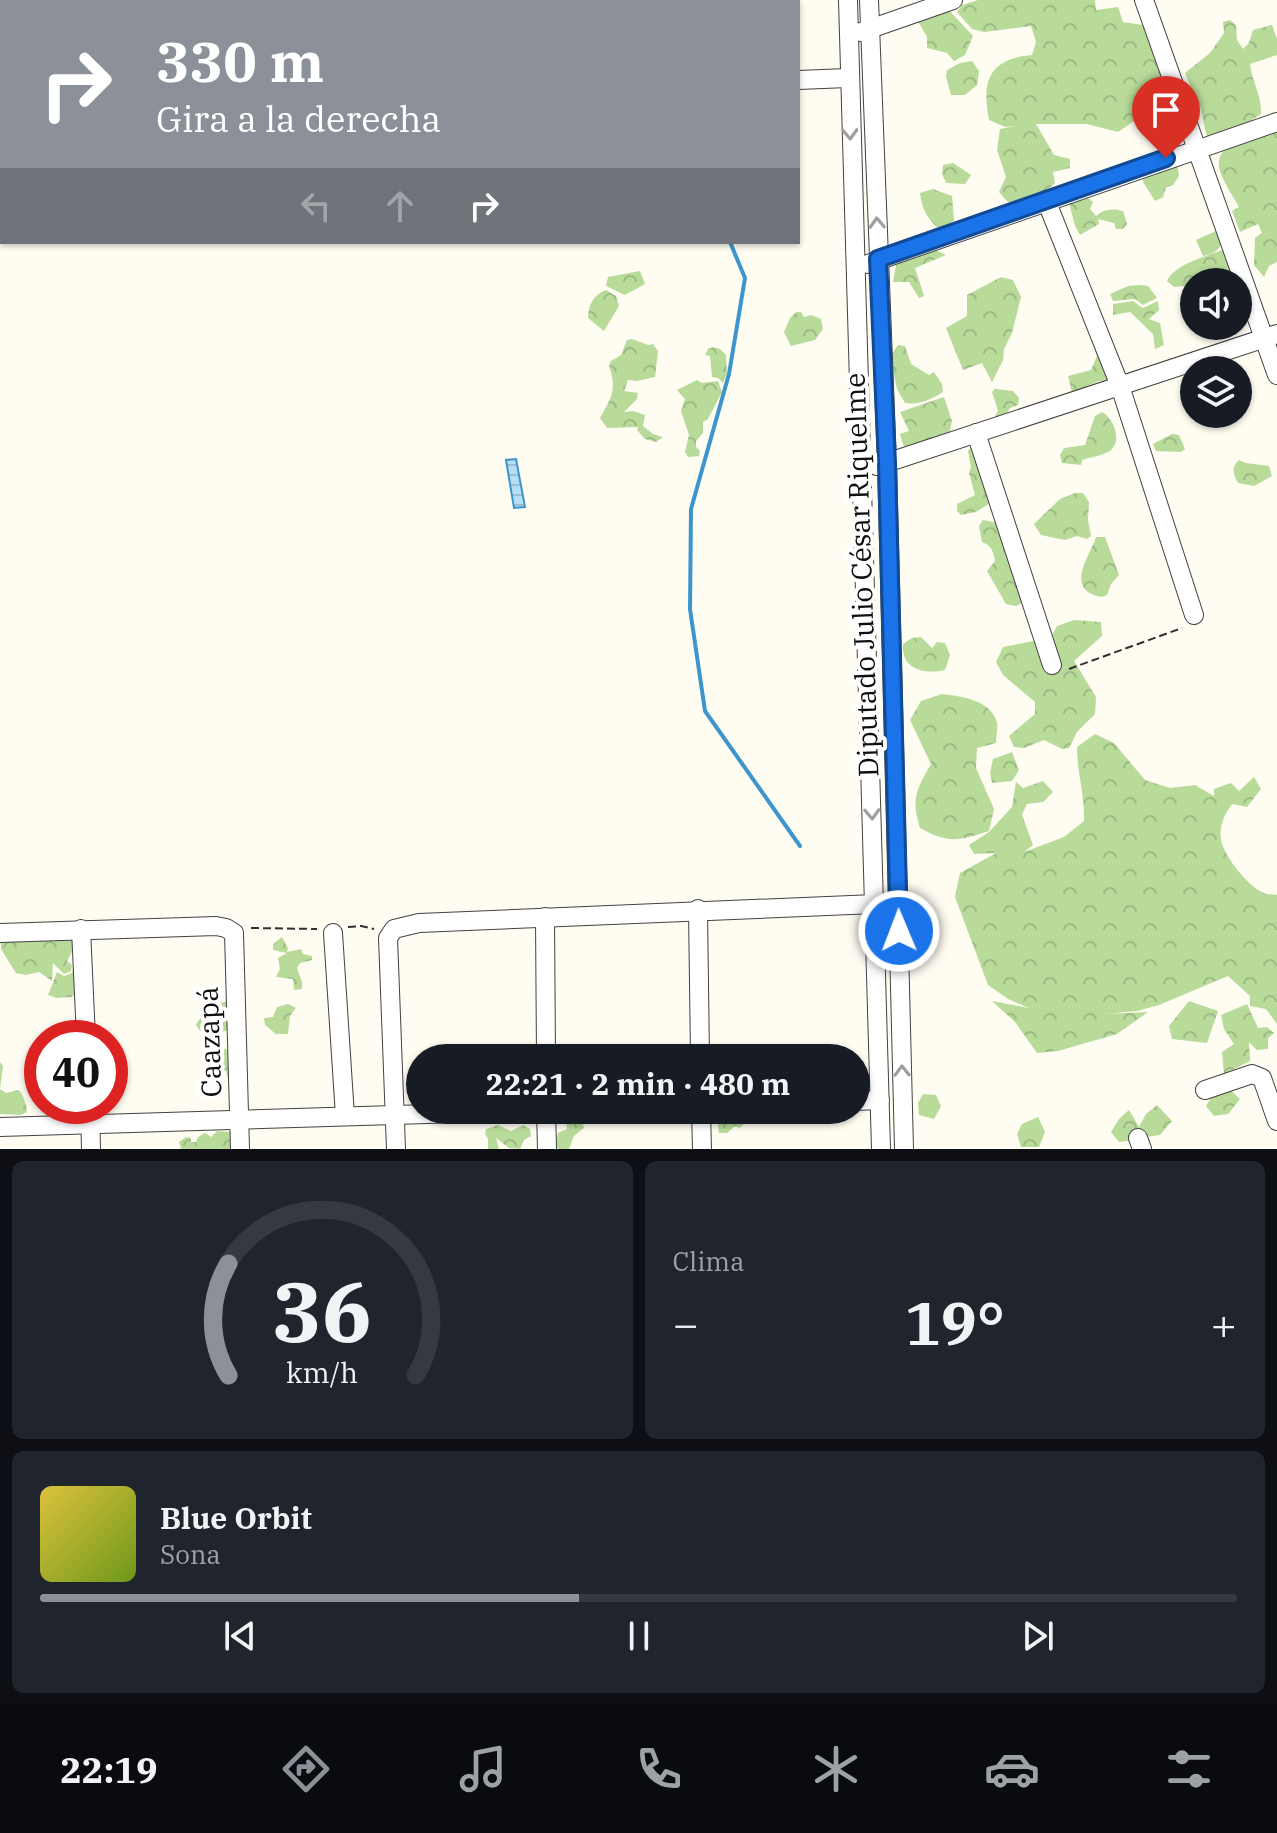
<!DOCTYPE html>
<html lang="es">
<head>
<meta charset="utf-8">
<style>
	body { margin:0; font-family:"IBM Plex Serif",serif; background:#20242c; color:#f1f3f6; height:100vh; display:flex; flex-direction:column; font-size:30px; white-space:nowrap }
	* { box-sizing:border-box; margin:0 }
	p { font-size:26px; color:#9ea1a6 }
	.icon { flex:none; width:44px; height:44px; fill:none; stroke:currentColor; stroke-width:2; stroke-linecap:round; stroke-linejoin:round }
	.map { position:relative; height:1149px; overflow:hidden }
	.details { display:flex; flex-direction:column; gap:12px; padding:12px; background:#0d0f14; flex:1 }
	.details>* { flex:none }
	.banner { position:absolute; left:0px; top:0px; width:800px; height:244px; box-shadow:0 2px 6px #0004; background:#8c9099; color:#fff; overflow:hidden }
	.buttons { position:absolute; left:1180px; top:268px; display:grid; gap:16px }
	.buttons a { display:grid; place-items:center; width:72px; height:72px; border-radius:50%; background:#171b24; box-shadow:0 2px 6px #0004; font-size:40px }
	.speed { position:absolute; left:24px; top:1020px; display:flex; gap:16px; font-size:40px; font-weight:700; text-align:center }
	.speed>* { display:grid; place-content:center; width:104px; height:104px; border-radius:50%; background:#171b24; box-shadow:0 2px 6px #0004; line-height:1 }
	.speed .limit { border:12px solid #d22; background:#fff; color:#111 }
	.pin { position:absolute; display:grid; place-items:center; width:68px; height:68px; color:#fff; margin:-82px -34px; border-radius:50% 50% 50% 0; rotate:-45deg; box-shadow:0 0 8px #0007 }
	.pin .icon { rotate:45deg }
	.me { position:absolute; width:88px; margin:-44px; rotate:359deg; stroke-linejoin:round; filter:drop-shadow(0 0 6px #0008) }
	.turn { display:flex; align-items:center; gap:28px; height:168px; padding:0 24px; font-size:36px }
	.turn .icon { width:104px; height:104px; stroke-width:2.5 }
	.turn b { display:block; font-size:56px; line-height:68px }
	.lanes { display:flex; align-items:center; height:76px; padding:0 24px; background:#0003; justify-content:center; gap:40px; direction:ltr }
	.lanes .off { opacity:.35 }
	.big { font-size:60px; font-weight:700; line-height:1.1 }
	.details .card { flex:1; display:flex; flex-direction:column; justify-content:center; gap:12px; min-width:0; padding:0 28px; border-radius:12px; background:#20242c }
	.details .dial { align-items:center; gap:0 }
	.dial svg { height:208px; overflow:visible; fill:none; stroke:#363941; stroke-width:7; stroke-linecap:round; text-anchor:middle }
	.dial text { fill:#f1f3f6; stroke:none }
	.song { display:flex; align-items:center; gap:24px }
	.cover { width:96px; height:96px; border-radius:12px; background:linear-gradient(135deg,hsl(50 70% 55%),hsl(80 70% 35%)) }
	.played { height:8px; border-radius:4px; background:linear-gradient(90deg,#8c9099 45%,#363941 45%) }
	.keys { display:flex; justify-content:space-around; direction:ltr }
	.heat { display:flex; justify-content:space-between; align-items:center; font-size:44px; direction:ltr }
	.details .tiles { flex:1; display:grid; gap:12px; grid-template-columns:1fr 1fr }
	.card:last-child { grid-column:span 2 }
	.trip { position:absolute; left:406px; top:1044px; width:464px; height:80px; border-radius:40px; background:#171b24; box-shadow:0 2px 6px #0004; font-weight:700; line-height:80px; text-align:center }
	.menu { display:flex; height:128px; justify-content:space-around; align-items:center; background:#090b0e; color:#9ea1a6 }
	.menu .icon { width:56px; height:56px }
	.menu .selected { color:#8c9099 }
	.menu b { font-size:36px; color:#f1f3f6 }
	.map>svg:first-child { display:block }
	.forest { fill:url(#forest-crowns) }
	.water { fill:url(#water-rules); stroke:#3d95cd; stroke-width:2 }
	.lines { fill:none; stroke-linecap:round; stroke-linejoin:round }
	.stream { stroke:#3d95cd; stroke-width:4 }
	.minor-casing { stroke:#424242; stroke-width:20 }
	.path { stroke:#313131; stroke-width:2; stroke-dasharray:8 4; stroke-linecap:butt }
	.minor { stroke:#fff; stroke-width:18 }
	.oneway { stroke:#9f9f9f }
	.route-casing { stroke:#114b97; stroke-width:20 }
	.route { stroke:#1a73e8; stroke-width:14 }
	.labels { text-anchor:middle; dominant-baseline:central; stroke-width:8; stroke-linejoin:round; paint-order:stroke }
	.street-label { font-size:28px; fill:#0f0f0f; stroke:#fff }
</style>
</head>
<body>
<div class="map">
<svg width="1277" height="1149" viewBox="0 0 1277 1149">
	<defs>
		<pattern id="forest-crowns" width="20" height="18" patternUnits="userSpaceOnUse" patternTransform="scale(2)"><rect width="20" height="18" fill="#b8db9a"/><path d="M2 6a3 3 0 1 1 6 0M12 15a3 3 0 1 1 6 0" fill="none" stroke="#9dbb84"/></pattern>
		<pattern id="water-rules" width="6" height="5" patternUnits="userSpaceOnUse" patternTransform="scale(2)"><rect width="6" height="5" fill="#b6dff6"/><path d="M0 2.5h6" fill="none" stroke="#9bbed2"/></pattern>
	</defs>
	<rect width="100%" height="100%" fill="#fffcf2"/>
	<g class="forest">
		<path d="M978,0H1095L1096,10L1118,7L1123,22L1149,26L1170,96L1118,132L1087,124H1036L1054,155L1070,159V168L1053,172L1055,183C1046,192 1022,209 1008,202C1007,201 1000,193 999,192L1006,177L997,150L1000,129L1015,126L1005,127L989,120C981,79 990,59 1032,55L1036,42L1031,26L984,32L972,29L957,12L962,5Z"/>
		<polygon points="946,7 973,36 965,55 954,61 947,53 927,48 927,37 916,18"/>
		<path d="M1230,20L1236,25L1237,40L1243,49L1249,43L1253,30L1272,25L1277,39V55L1250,64C1252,82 1262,96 1261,114L1249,122L1207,136C1203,125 1203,113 1199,104C1194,93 1189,84 1185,73L1210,53L1224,33L1223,22Z"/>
		<polygon points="972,61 979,71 977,85 965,95 951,95 946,77 947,70 960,63"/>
		<path d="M1277,125V262L1269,266L1264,277L1254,265L1255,238L1262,233L1258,224L1240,232L1232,211L1239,207C1233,196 1221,179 1219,167C1216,140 1258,132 1277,125Z"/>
		<polygon points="953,163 971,175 965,184 946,183 942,174 943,165"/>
		<polygon points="1177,164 1179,176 1173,185 1166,187 1163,197 1155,201 1143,182 1143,170"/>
		<path d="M933,189L952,196L954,221L939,229C927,218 922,210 920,193Z"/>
		<path d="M1080,192L1093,202L1090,209L1096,216C1103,209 1113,208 1123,211L1127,224L1123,229H1116L1114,223L1098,219L1099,224L1080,235L1075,226L1069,203Z"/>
		<path d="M1218,230L1223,241C1219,251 1213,254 1203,256L1196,240Z"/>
		<path d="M1227,248L1235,251C1240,264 1238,276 1246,288L1242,297H1238V282H1194V287L1189,290L1184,286L1174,287L1167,281C1175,263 1209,256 1227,248Z"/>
		<polygon points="934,249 946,255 915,268 924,296 919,298 909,282 893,282 896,265 916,252"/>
		<polygon points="640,271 645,284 625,295 606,286 608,277"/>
		<polygon points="1001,277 1013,280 1021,297 1012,333 1004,349 1003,360 992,382 982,363 963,370 946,328 967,316 967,295"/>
		<polygon points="1140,285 1148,286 1157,298 1143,305 1135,299 1113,301 1110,294 1128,286"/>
		<path d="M606,290L616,296L619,306L604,331L588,318C588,304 594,295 606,290Z"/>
		<polygon points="1133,301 1143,308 1158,301 1159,310 1149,319 1160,323 1164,345 1155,349 1153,334 1130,312 1113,315 1113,304"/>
		<polygon points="796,312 801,312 804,317 811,315 821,319 823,329 815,340 791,346 784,332 790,318"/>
		<path d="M632,339L648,345L653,344L658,351L655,377L637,381L628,380L624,391L638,393L637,399L624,412L633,411L645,415L643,426L653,434L663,437L656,442L645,439L637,430L638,427L607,428L600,418C612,397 617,389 609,366L611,361L621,355L627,340Z"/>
		<polygon points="1101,342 1108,380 1099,381 1072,393 1068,376 1091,370 1097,356 1094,346"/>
		<path d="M898,345L905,346L911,364L929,375L934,372L942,384L943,392C930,400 920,405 905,403L897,389L890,357Z"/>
		<polygon points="713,347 720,349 726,355 727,373 723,383 718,378 712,377 710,356 705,355 708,349"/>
		<polygon points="697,380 702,383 718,381 722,392 708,419 703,422 703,433 696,441 696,447 700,451 699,456 688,457 685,452 689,435 681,411 685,399 677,390"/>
		<polygon points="995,389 1013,391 1019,398 1018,405 1010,408 1004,418 1000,419 995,416 998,411 992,392"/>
		<polygon points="944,397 952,421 949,435 916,448 904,447 900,434 909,431 900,412"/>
		<path d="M1102,412C1114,418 1124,444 1108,452C1101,456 1090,457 1082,460L1081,465L1062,463L1060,455L1064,448L1085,445L1095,416Z"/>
		<polygon points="1172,434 1179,435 1185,449 1181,452 1156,451 1153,444"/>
		<polygon points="972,446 992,502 976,512 961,515 957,511 957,504 975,495 969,473 971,467 968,451"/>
		<path d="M1239,460L1246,463L1269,466L1272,476L1254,486L1238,483C1233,474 1231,467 1239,460Z"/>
		<polygon points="1075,493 1083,493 1089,502 1088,520 1091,536 1087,539 1077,536 1065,540 1041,535 1034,524 1060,499"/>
		<path d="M983,520L998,523L1024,602L1016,606L1006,604L987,571L995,561C993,551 992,546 982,542L979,526Z"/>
		<path d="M1096,537H1105L1119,575L1111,584L1107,595L1102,597C1063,590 1090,556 1096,537Z"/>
		<polygon points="1074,620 1101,622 1102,636 1074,661 1096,697 1095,714 1077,732 1069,748 1062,749 1044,740 1024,748 1014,747 1009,736 1035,714 1035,702 1003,675 996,662 1003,647 1033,641 1039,645 1051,637 1057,626"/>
		<path d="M921,637L932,648L937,642L945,643L950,655L945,670C924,675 901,669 903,644L912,638Z"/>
		<path d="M942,694C961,696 992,700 997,723C998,729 996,737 996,743L977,748L976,768L994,809L989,831C957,841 950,844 920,828C911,799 916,790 931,764L910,720L921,701Z"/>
		<path d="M1095,734L1114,743L1145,780L1170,788L1195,785L1214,796V789L1231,783L1239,791L1254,777L1261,789L1247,807L1232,804C1224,815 1219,826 1221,839C1223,856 1249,887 1264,893C1268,895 1273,894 1277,895V1024L1266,1009L1250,1006V996L1228,976L1159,1005L1137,1011L1105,1014L1148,1012L1117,1034L1058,1051L1037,1053L1015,1022L992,1001L1029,1008L1008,999L988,985L955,897L960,873L996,853L974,854L969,845L989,832L1012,807L1016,782L1023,788L1043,781L1053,792L1043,802L1027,804L1022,815L1033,845L1024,852L1064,837L1084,821C1085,796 1077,773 1077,747Z"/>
		<polygon points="1012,752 1019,770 1012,781 992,783 990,773 993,759"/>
		<polygon points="49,935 53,942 58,937 73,939 74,948 67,961 72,965 71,971 64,974 53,963 52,981 39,972 26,975 16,973 1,949 1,941"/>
		<polygon points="282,937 288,948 287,952 301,949 303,954 312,956 312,960 300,963 297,968 302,982 302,989 294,990 293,979 276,977 280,969 278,958 287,953 273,950 273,944"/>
		<polygon points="73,968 77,968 79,987 72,997 56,998 48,995 57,972 64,976 72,973"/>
		<path d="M228,1001L230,1029L215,1035L213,1030L209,1034L200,1031L196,1025C201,1014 216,1003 228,1001Z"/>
		<polygon points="1189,1001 1218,1011 1207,1043 1172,1039 1169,1026"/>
		<polygon points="288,1004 296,1008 290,1016 288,1034 276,1034 265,1025 264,1018 273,1017 277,1007"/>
		<polygon points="1247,1004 1258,1028 1267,1027 1274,1033 1268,1038 1268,1049 1257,1050 1249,1042 1250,1061 1224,1074 1222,1052 1234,1044 1224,1029 1221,1015"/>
		<polygon points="214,1049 226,1049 241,1059 231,1081 228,1080 226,1070 216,1074 209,1071 206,1057 209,1051"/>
		<path d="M0,1062L3,1066L0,1089L6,1093L19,1090C23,1095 27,1105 27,1112L21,1115L0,1114Z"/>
		<polygon points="1224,1084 1240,1099 1228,1114 1214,1116 1206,1106 1214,1093"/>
		<polygon points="923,1094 936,1095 941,1106 934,1119 919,1115 918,1103"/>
		<polygon points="1157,1105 1172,1121 1160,1135 1146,1137 1139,1128 1133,1140 1119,1142 1111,1132 1119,1119 1129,1110 1139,1127 1146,1114"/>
		<polygon points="750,1113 756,1113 757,1120 748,1120 740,1128 735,1126 727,1133 719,1133 717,1121 722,1115 731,1117 735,1125 737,1117"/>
		<polygon points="575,1117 582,1121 584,1128 574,1136 569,1149 558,1149 555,1144 558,1133 567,1129 566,1121"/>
		<polygon points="1038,1117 1045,1132 1039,1147 1021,1147 1017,1134 1022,1124"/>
		<polygon points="498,1125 511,1131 523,1125 530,1129 531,1136 524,1140 520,1149 509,1148 496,1138 499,1149 488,1149 488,1139 485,1134 486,1129"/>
		<polygon points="217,1131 230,1132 241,1149 181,1149 179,1142 186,1137 191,1138 191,1142 196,1142 198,1137 205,1133 211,1137"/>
	</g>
	<polygon class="water" points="516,459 525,507 514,508 506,460"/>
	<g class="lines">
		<g class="stream">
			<polyline points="691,0 692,2"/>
			<polyline points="730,242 745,278 729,374 691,509 690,609 705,711 800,846"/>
		</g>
		<g class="minor-casing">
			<g id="minor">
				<polyline points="118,0 118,2"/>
				<polyline points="300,0 300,2"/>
				<polyline points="476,0 476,2"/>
				<polyline points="648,0 648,2"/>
				<polyline points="848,0 881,1149"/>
				<polyline points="869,0 887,463 904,1149"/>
				<polyline points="1144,0 1277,375"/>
				<polyline points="861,32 953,0"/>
				<polyline points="798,80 848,78"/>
				<polyline points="0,111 2,111"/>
				<polyline points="1046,200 1120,386 1194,615"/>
				<polyline points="868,264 1277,122"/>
				<polyline points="976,433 1052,665"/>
				<polyline points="877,466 1277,334"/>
				<polyline points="698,909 700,1058"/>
				<polyline points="545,917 546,1058"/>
				<polyline points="81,929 86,1038"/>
				<polyline points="0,933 216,926 226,928 234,933 240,1149"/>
				<polyline points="333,933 345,1116"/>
				<polyline points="1205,1090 1252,1074 1262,1078 1277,1121"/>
				<polyline points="856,1101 880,1100"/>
				<polyline points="90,1106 91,1149"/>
				<polyline points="546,1110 547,1149"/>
				<polyline points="701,1110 702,1149"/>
				<polyline points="0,1127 558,1110"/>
				<polyline points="1138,1138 1142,1149"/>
				<polyline points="396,1149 388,938 394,929 419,923 875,904"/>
			</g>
		</g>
		<g class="path">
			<polyline points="1069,669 1182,628"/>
			<polyline points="348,927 361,926 374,929"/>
			<polyline points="251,928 317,929"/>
		</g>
		<use href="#minor" class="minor"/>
	</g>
	<defs><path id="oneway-chevron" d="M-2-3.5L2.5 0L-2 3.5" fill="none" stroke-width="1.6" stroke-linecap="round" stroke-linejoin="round" transform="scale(2)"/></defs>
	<g class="oneway">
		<use href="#oneway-chevron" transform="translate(850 134) rotate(88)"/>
		<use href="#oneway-chevron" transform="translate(877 223) rotate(-92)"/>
		<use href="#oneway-chevron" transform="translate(872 814) rotate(88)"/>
		<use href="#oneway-chevron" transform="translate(902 1071) rotate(-91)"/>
	</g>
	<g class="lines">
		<g class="route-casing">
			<polyline id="route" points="899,931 887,463 878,259 1166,158"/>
		</g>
		<use href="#route" class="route"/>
	</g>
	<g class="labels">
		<g class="street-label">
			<text transform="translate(861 575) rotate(-92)">Diputado Julio César Riquelme</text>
			<text transform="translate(209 1042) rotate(-92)">Caazapá</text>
		</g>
	</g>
</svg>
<div class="buttons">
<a><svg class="icon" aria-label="sound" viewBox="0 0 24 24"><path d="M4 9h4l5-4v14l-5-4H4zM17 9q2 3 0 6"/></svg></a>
<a><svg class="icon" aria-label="layers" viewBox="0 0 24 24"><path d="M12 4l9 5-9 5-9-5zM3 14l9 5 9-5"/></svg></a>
</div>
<div class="speed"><div class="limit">40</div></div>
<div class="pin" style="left:1166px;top:158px;background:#d93025"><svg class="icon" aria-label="arrive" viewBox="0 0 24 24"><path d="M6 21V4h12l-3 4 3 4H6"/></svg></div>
<svg class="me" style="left:899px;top:931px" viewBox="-20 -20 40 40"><circle r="17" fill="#1a73e8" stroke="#fff" stroke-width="3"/><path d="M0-11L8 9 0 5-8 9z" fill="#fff"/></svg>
<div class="trip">22:21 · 2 min · 480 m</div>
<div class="banner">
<div class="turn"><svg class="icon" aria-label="right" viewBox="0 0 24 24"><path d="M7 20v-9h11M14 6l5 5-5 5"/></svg><div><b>330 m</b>Gira a la derecha</div></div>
<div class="lanes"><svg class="icon off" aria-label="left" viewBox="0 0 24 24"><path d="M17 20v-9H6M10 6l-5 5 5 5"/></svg><svg class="icon off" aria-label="ahead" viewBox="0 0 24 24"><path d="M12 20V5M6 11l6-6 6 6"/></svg><svg class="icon" aria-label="right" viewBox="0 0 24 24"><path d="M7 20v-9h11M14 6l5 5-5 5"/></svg></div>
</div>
</div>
<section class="details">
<div class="tiles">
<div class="card dial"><svg viewBox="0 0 100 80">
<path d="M14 69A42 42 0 1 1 86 69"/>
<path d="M14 69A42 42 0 0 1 14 26" stroke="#8c9099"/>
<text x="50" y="56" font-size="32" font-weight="700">36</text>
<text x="50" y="72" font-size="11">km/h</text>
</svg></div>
<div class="card"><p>Clima</p>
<div class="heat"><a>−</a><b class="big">19°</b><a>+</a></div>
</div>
<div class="card">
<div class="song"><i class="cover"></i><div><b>Blue Orbit</b><p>Sona</p></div></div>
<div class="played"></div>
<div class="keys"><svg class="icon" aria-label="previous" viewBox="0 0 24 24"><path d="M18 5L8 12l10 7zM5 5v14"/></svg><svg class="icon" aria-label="pause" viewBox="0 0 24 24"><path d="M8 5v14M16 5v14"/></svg><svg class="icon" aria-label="next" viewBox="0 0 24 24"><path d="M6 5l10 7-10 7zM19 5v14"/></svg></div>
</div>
</div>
</section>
<nav class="menu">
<b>22:19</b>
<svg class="icon selected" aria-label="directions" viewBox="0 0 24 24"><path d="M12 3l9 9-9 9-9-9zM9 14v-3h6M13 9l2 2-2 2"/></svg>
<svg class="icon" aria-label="music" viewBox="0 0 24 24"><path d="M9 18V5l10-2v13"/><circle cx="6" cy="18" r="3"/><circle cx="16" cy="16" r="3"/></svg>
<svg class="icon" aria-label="phone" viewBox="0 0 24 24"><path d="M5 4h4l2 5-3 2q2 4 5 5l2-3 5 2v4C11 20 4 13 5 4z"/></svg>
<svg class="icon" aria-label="climate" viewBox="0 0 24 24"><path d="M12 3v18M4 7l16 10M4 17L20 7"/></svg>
<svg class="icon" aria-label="car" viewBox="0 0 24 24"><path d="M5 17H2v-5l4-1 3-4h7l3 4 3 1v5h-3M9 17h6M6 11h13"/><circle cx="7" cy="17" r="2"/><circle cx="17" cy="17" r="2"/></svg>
<svg class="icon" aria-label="filters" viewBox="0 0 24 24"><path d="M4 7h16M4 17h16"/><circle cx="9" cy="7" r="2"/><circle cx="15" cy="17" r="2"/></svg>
</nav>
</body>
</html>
